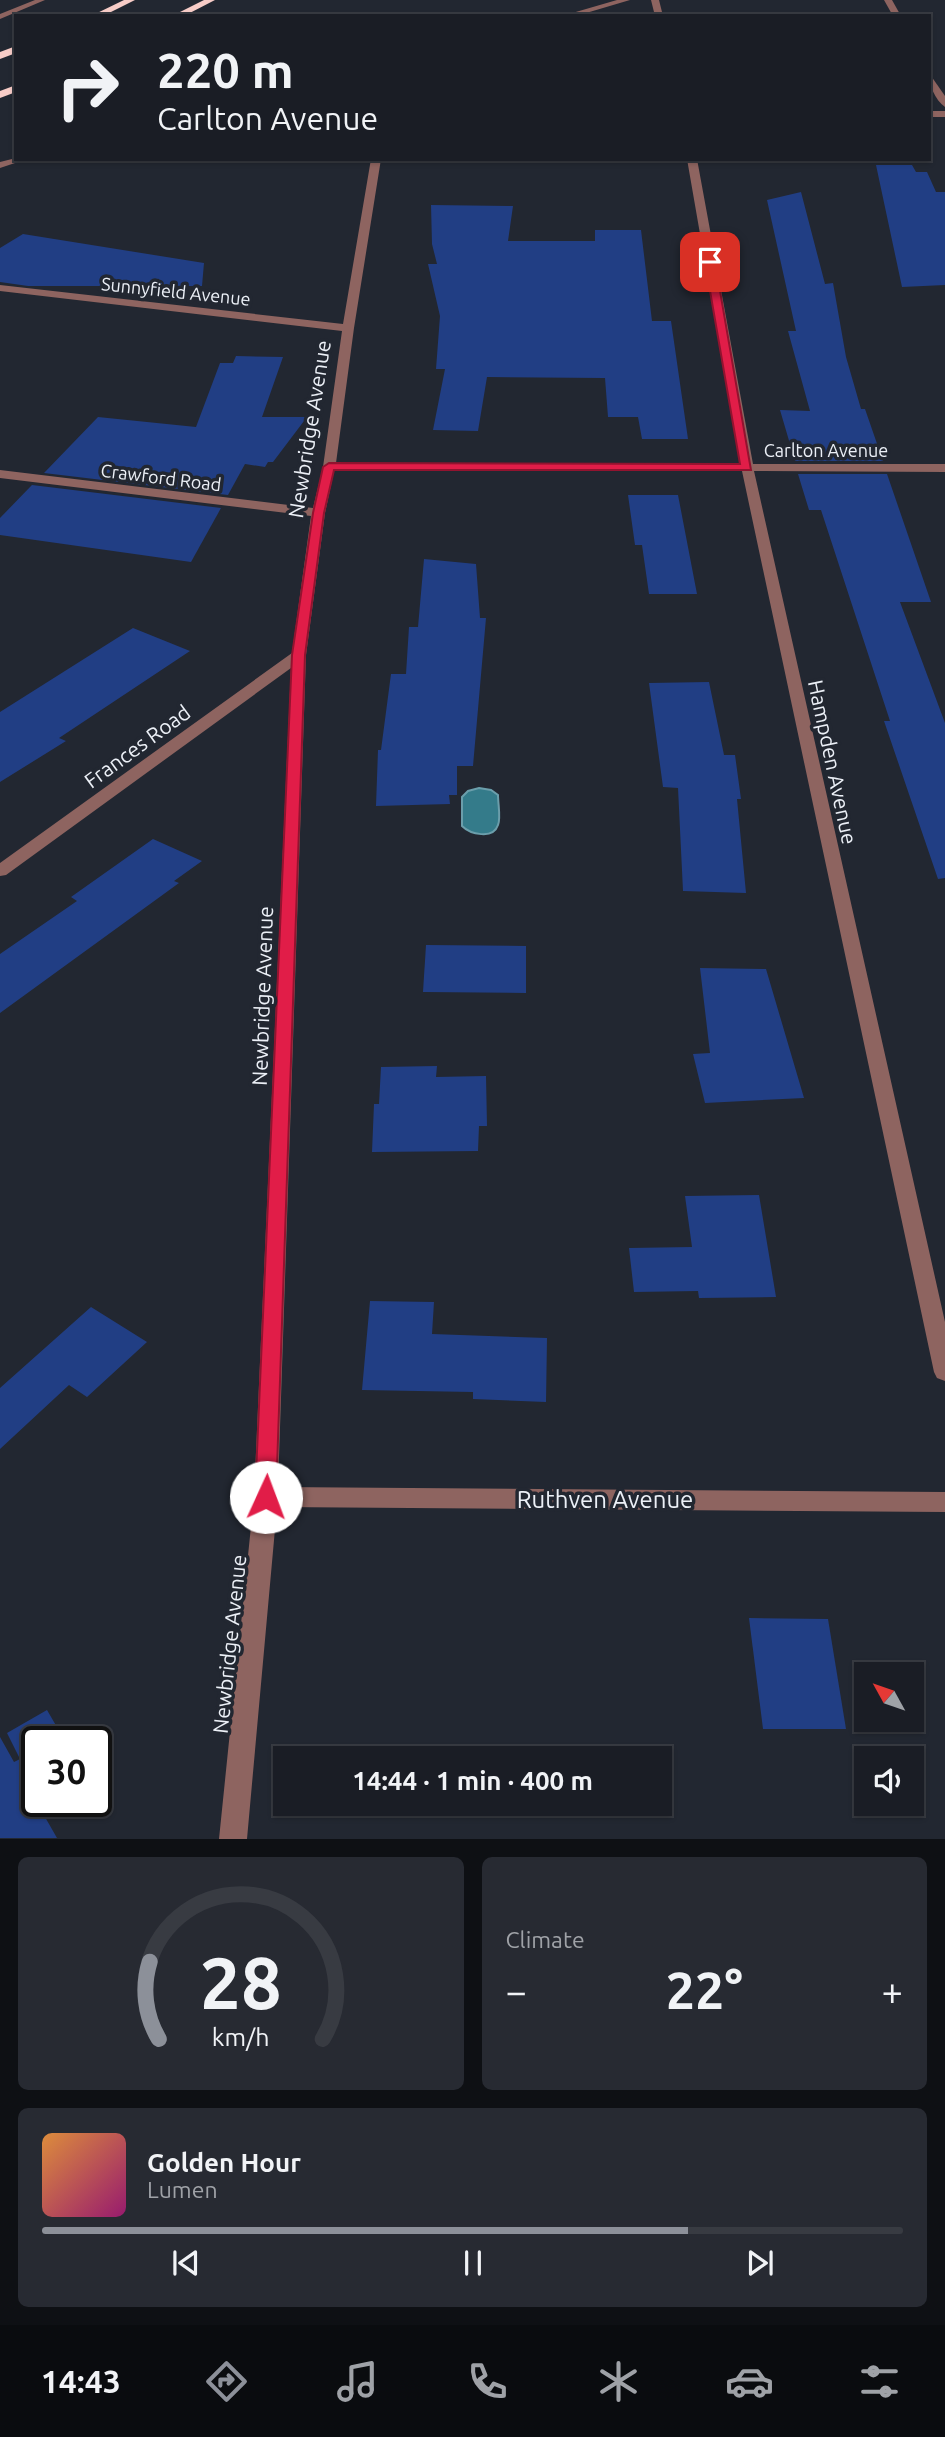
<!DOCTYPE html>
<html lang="en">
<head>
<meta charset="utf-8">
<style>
	body { margin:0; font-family:Ubuntu,sans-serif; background:#272a32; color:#f1f3f6; height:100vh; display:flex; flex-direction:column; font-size:26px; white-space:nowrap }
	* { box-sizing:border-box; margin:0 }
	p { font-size:23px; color:#9fa2a7 }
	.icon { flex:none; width:38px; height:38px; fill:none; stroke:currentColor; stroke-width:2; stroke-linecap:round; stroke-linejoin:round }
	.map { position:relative; height:1839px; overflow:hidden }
	.sheet { display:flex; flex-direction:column; gap:18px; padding:18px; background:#0e1014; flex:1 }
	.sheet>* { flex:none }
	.top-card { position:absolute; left:14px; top:14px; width:917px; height:147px; border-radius:0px; box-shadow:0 2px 5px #0004,0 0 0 2px #383b42; background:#1a1d25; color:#f1f3f6; overflow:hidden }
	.needle { width:46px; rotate:310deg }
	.tools { position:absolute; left:854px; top:1662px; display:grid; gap:14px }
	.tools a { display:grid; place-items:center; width:70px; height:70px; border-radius:0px; background:#1a1d25; box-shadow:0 2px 5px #0004,0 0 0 2px #383b42; font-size:35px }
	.speed { position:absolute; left:21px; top:1726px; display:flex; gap:14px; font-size:35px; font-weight:700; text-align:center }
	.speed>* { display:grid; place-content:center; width:91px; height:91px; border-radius:50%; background:#1a1d25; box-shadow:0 2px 5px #0004,0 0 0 2px #383b42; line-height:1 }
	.speed .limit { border:4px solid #111; border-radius:10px; background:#fff; color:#111 }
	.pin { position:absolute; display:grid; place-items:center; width:60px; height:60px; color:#fff; margin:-30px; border-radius:14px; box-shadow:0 4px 10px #0006 }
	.me { position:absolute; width:77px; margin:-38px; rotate:2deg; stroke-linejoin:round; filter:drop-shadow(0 0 5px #0008) }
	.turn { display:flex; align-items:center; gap:24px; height:147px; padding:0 28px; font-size:32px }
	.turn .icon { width:91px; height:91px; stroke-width:2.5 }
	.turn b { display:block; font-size:49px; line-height:60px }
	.big { font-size:52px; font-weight:700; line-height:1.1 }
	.sheet .card { flex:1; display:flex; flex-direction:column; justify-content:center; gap:10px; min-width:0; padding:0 24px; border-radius:10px; background:#272a32 }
	.sheet .dial { align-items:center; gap:0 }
	.dial svg { height:182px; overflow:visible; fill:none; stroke:#383b42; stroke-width:7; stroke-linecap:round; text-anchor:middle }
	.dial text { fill:#f1f3f6; stroke:none }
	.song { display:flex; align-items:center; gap:21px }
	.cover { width:84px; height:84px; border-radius:10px; background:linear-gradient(135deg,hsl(30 70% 55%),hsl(320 70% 35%)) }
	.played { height:7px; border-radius:4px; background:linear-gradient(90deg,#8c9099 75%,#383b42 75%) }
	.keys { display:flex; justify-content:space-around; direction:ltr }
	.heat { display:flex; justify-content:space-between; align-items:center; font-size:38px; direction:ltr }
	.sheet .tiles { flex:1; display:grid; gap:18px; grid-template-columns:1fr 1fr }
	.card:last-child { grid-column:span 2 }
	.trip { position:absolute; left:273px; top:1746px; width:399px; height:70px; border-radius:0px; background:#1a1d25; box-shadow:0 2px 5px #0004,0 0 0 2px #383b42; font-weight:700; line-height:70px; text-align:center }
	.tabs { display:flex; height:112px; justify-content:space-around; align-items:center; background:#0a0c0f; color:#9fa2a7 }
	.tabs .icon { width:49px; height:49px }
	.tabs .current { color:#8c9099 }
	.tabs b { font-size:32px; color:#f1f3f6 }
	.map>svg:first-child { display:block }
	.water { fill:#347b8a; stroke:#6b9eab; stroke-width:2 }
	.building { fill:#213e84 }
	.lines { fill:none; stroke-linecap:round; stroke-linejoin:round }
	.minor { fill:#8e6460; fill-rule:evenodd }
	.highway { fill:#f7ccc7; fill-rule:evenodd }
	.route { fill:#e11d48; stroke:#92132f; stroke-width:2 }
	.labels { text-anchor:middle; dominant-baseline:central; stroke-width:7; stroke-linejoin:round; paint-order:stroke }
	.far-street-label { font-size:18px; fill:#ecf0f7; stroke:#222731 }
	.street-label { font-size:21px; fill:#ecf0f7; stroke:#222731 }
	.near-street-label { font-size:24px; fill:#ecf0f7; stroke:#222731 }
</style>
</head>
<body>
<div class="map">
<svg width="945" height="1839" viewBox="0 0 945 1839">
	<rect width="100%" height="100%" fill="#222731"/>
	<path class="water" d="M479,788L491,790L498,795C498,804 501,818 498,825C493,840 470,834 462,826V797L468,791Z"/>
	<g class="building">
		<polygon points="876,165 912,165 916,172 927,172 936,192 945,192 945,285 902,287"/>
		<polygon points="801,192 825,284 833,283 846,357 861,409 865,409 883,461 795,461 780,410 810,411 788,331 796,331 767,200"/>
		<polygon points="431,205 513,206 508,241 595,241 595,230 641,230 652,321 671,321 688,439 642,439 638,417 608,417 605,378 487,377 478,431 433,430 445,369 436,369 440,316 428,264 437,264 432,244"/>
		<polygon points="23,234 204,263 202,286 28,286 0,282 0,248"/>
		<polygon points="236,356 283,357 262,417 307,417 273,462 268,462 265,467 245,464 228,495 44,473 98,417 196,427 220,363 233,363"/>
		<polygon points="798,474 887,474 931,602 900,602 945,723 945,878 938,879 884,721 890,721 821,510 809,510"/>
		<polygon points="32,485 221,508 191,562 0,535 0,518"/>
		<polygon points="628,495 678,495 697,594 649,594 642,545 635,545"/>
		<polygon points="424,559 476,564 480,618 486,618 473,766 457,766 457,795 449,795 450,804 376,806 378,750 381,750 391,674 406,674 409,627 418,627"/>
		<polygon points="133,628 190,651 59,738 66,741 0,782 0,712"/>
		<polygon points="709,682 724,755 735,755 741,799 737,799 746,893 683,891 678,788 663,787 649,683"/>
		<polygon points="153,839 202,861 174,881 179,883 0,1013 0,954 77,901 71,897"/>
		<polygon points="426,945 526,946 526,993 423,992"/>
		<polygon points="700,968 766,969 804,1098 705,1103 693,1054 710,1053"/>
		<polygon points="437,1066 436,1077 486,1076 487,1126 479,1126 478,1151 372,1152 374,1104 379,1104 381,1067"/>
		<polygon points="759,1195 776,1297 699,1298 698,1291 634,1292 629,1248 692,1247 685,1196"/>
		<polygon points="370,1301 434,1302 432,1334 547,1338 546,1402 473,1399 473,1392 362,1390"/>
		<polygon points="91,1307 147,1342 87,1397 69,1385 0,1449 0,1388"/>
		<polygon points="749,1618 828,1619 846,1729 763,1729"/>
		<polygon points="47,1710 65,1741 37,1741 37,1801 56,1801 41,1810 57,1838 0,1838 0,1737 14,1762 20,1759 7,1733"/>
	</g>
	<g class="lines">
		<g class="minor">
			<polygon points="35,0 45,0 0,19 0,14"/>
			<polygon points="617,0 630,0 576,16 562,16"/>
			<polygon points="651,0 659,0 663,16 655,16"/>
			<polygon points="884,0 892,0 901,16 893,16"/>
			<path d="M929,73L945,96V107C935,100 929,85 929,73Z"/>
			<rect x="929" y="111" width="16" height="6"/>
			<polygon points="16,158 27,159 0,168 0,162"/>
			<polygon points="371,159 381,159 354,328 336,463 740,464 687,159 697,159 753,464 945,464 945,472 754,471 945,1322 945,1381 937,1378 934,1372 742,471 334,471 325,513 306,655 278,1487 945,1492 945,1512 277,1507 247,1839 219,1839 254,1497 291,668 6,875 0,876 0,863 292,653 311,516 0,478 0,470 313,508 323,467 342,331 0,291 0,285 343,324"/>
		</g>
		<g class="highway">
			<polygon points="124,0 135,0 103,16 91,16"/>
			<polygon points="204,0 215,0 184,16 172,16"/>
			<polygon points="16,46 16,53 0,59 0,52"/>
			<polygon points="16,85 16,92 0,98 0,91"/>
		</g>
	</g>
	<polygon class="route" points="710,259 715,262 751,470 334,470 324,513 305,655 276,1497 273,1504 266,1506 258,1504 255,1497 292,655 313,513 323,467 329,463 740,464 705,262"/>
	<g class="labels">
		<g class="far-street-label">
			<text transform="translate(176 291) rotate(6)">Sunnyfield Avenue</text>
			<text x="826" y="450">Carlton Avenue</text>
			<text transform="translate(161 477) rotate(7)">Crawford Road</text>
		</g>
		<g class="street-label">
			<text transform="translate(309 429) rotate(-81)">Newbridge Avenue</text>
			<text transform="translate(137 746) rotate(-36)">Frances Road</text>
			<text transform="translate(833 762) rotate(78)">Hampden Avenue</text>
			<text transform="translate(262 996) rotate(-88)">Newbridge Avenue</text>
			<text transform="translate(229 1644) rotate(-84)">Newbridge Avenue</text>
		</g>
		<g class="near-street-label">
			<text x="605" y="1499">Ruthven Avenue</text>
		</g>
	</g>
</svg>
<div class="tools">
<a><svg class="needle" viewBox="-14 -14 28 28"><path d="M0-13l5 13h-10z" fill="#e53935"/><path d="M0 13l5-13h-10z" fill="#9fa2a7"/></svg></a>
<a><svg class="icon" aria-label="sound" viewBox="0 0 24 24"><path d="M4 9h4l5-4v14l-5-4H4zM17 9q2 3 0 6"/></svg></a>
</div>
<div class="speed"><div class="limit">30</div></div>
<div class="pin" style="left:710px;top:262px;background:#d93025"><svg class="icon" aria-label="arrive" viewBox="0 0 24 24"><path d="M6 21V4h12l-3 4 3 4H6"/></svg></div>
<svg class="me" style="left:266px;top:1497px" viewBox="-20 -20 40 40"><circle r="19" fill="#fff"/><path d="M0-13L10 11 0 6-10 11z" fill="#e11d48"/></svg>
<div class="trip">14:44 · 1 min · 400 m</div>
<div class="top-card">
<div class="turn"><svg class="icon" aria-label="right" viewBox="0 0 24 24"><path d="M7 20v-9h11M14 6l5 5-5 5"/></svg><div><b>220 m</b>Carlton Avenue</div></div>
</div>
</div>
<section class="sheet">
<div class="tiles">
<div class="card dial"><svg viewBox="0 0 100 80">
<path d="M14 69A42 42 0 1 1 86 69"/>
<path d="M14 69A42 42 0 0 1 10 35" stroke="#8c9099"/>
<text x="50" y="56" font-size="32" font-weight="700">28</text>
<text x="50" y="72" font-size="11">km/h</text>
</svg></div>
<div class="card"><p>Climate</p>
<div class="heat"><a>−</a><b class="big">22°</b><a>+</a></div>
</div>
<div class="card">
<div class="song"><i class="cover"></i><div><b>Golden Hour</b><p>Lumen</p></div></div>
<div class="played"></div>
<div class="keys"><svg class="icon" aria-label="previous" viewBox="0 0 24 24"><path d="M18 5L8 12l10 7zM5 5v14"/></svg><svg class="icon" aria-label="pause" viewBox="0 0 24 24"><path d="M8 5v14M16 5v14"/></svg><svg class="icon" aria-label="next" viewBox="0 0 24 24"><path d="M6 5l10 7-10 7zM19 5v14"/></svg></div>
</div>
</div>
</section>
<nav class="tabs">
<b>14:43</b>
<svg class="icon current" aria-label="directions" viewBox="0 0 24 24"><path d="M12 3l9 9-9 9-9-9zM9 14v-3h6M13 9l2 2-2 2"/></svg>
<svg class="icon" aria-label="music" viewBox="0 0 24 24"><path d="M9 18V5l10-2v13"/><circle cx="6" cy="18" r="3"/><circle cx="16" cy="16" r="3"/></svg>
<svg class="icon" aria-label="phone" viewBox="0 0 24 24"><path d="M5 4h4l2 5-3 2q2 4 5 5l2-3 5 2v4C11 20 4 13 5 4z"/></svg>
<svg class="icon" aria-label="climate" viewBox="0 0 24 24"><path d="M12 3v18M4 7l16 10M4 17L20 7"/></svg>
<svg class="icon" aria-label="car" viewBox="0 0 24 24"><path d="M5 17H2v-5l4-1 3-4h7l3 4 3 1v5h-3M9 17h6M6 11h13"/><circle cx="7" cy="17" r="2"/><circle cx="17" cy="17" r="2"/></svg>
<svg class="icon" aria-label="filters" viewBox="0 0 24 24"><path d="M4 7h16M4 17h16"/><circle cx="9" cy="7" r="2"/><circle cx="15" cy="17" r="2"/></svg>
</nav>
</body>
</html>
